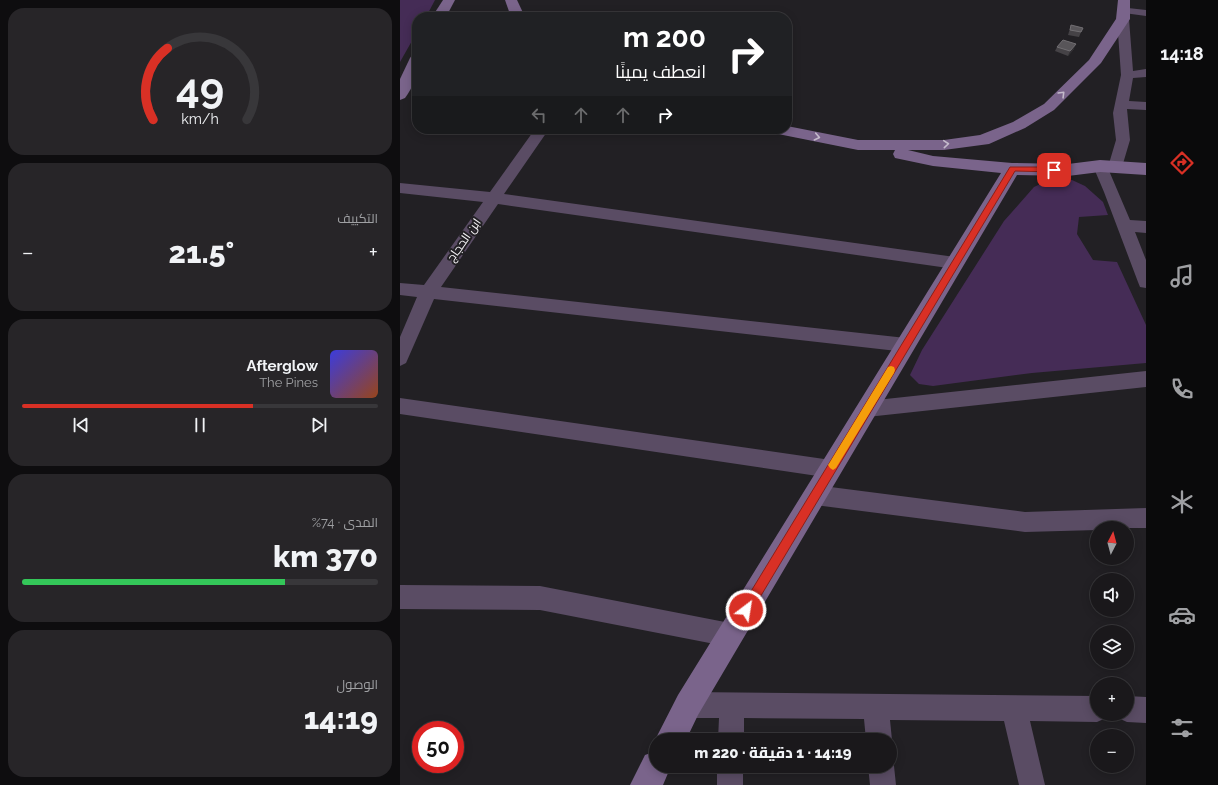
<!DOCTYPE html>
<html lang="ar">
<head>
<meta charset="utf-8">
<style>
	body { margin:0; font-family:Raleway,Cairo,sans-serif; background:#272528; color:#f1f3f6; direction:rtl; height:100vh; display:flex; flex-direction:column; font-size:15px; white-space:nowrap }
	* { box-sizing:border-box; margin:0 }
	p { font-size:13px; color:#9fa0a3 }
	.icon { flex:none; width:22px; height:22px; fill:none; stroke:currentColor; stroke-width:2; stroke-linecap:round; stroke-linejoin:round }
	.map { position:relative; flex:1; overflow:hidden; direction:ltr }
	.side { display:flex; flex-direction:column; gap:8px; padding:8px; background:#0e0d0f; width:400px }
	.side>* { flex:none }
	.guide { position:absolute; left:12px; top:12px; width:380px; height:122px; border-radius:16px; box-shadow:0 2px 10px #0003,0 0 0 1px #38373a; direction:rtl; background:#202124; color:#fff; overflow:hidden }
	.needle { width:26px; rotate:6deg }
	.fabs { position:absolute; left:690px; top:521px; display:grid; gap:8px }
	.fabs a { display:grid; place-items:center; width:44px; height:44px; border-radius:50%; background:#1a181b; box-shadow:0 2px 10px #0003,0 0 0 1px #38373a; font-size:20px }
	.speed { position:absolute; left:12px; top:721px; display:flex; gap:8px; font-size:20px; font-weight:700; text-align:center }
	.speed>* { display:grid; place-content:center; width:52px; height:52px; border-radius:50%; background:#1a181b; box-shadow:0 2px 10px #0003,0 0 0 1px #38373a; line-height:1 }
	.speed .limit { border:6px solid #d22; background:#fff; color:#111 }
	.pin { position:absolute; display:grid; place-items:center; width:34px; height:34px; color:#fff; margin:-17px; border-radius:8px; box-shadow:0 2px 6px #0006 }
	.me { position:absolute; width:44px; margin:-22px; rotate:31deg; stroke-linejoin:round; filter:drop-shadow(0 0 3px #0008) }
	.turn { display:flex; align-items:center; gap:14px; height:84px; padding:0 20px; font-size:18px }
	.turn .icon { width:52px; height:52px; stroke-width:2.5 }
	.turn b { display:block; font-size:28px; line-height:34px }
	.lanes { display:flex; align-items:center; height:38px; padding:0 20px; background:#0003; justify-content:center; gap:20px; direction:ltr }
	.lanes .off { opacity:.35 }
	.big { font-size:30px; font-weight:800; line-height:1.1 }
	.side .card { flex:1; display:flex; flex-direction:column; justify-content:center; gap:6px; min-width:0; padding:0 14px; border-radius:16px; background:#272528 }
	.side .dial { align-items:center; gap:0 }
	.dial svg { height:104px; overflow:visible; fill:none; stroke:#38373a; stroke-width:7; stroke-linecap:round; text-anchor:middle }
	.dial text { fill:#f1f3f6; stroke:none }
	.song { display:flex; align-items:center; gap:12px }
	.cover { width:48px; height:48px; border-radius:6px; background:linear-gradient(135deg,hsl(240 70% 55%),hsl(20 70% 35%)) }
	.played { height:4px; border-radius:2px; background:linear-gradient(90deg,#d93025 65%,#38373a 65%) }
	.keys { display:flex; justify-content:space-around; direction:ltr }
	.heat { display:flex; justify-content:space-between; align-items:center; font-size:22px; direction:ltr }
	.charge { height:6px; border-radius:3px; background:linear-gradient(90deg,#34c759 74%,#38373a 0) }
	.trip { position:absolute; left:249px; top:733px; width:248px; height:40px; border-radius:20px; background:#1a181b; box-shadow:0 2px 10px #0003,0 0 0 1px #38373a; font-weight:800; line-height:40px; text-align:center; direction:rtl }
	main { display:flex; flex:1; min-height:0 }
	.dock { display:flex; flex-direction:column; width:72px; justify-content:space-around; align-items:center; background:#0a0a0b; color:#9fa0a3 }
	.dock .icon { width:28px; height:28px }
	.dock .active { color:#d93025 }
	.dock b { font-size:18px; color:#f1f3f6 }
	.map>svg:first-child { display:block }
	.green { fill:#452c56 }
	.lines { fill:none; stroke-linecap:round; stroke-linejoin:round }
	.minor { fill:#5a4c64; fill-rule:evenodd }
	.secondary { fill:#7a648b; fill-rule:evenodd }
	.wall { fill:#454246 }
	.shaded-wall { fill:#2f2d31 }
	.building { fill:#585559; stroke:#716e72 }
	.oneway { stroke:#c4bacb }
	.route { fill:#d93025; stroke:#8d1f18 }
	.slow { fill:#f59e0b }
	.labels { text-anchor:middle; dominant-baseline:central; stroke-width:4; stroke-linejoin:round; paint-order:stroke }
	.street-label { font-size:12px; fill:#f5f3f6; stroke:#222024 }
</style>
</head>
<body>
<main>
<nav class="dock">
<b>14:18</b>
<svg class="icon active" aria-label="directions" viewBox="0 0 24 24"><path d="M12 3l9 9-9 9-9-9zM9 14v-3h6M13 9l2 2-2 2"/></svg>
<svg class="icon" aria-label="music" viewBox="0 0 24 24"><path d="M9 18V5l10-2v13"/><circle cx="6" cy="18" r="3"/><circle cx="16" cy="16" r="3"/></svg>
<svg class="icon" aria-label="phone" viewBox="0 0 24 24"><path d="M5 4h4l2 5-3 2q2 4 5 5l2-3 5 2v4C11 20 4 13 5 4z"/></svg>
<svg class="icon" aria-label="climate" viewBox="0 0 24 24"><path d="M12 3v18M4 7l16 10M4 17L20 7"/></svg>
<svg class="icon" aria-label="car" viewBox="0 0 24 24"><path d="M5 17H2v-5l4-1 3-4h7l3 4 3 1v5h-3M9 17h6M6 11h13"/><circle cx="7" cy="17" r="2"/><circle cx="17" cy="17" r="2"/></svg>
<svg class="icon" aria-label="filters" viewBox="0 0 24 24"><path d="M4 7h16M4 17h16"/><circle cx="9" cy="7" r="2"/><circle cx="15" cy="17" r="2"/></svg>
</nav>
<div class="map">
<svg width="746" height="785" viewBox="0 0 746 785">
	<rect width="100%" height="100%" fill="#222024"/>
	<g class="green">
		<polygon points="0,0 35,0 26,17 17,17 17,32 0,62"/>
		<polygon points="653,178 672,180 685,186 703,202 708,215 679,217 677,234 693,260 717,262 746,325 746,363 632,373 533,386 519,384 510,375 522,350 604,221 634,187"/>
	</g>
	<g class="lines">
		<g class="minor">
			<polygon points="728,8 746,10 746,16 724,13 722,11 724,9"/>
			<polygon points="723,16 727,17 729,19 733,71 746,69 746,77 733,78 729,101 746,102 746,110 727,109 730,140 722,167 720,170 715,172 710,170 708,167 716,140 713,113 721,75 717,19 719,17"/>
			<polygon points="135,129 149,129 104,194 555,257 561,259 563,263 561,267 555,269 98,204 41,287 506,338 512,340 515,345 512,350 506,352 34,299 6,363 0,366 0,337 17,297 0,295 0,283 24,285 83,202 0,193 0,183 90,192"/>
			<polygon points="700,161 705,163 707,166 730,220 746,221 746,233 735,232 746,260 746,288 740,287 738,282 704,192 693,166 695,163"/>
			<polygon points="746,371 746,387 467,417 460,415 457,409 460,403 467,401"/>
			<polygon points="0,398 431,460 438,462 441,469 438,476 431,478 0,414"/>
			<polygon points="415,485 625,512 746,508 746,528 697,528 697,530 625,532 415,505 408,502 404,495 408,488"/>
			<polygon points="0,585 140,586 330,623 338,627 342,635 338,643 330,647 140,610 0,609"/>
			<polygon points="288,692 697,696 697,714 708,714 706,718 697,722 630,721 645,785 619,785 604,721 490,720 492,740 490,745 490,740 466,740 464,719 344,718 344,740 318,740 319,718 288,718 279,714 275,705 279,696"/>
			<polygon points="727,696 746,697 746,723 727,722 718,718 716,714 727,714"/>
			<polygon points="490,757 494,766 496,785 470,785 468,766 490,766"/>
			<rect x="317" y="766" width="26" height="19"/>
		</g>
		<g class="secondary">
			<polygon points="43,0 55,0 46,17 32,17"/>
			<polygon points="105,0 117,0 125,17 111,17"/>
			<polygon points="718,0 730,0 730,19 701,63 654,110 625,128 589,144 544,150 508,150 533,156 612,163 668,164 700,160 746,163 746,175 700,172 668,176 617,175 298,715 286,740 256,740 256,742 255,740 278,695 601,173 533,166 495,158 493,154 495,150 458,150 378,134 372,133 370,129 387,129 387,126 458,140 544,140 580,135 613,122 644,104 689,60 716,19"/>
			<path d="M17,54C17,72 16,83 5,98L0,100V79L10,58L12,55Z"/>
			<polygon points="256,751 256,766 271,766 263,785 230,785 245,755"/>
		</g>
	</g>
	<g class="wall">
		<polygon points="671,25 681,32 679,37 668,35"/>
		<polygon points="657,47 674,49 668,56 655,51"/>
	</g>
	<polygon class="shaded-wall" points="676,44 674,49 668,56 670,51"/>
	<g class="building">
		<polygon points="671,25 683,28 681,32 670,30"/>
		<polygon points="663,40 676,44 670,51 657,47"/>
	</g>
	<defs><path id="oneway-chevron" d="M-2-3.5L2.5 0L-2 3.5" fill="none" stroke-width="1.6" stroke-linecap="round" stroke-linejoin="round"/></defs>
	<g class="oneway">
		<use href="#oneway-chevron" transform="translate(662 94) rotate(-45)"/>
		<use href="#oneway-chevron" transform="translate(417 137) rotate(12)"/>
		<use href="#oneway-chevron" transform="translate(546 144) rotate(-5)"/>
	</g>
	<polygon class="route" points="610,167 654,167 657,170 654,172 615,171 350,614 346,615 342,614 340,610 342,606"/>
	<polygon class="slow" points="491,366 494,367 495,370 494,373 436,468 433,470 430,468 428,465 430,462 488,367"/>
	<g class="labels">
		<g class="street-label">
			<text transform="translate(64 240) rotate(-55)">ابن الحجاج</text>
		</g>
	</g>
</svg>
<div class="fabs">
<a><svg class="needle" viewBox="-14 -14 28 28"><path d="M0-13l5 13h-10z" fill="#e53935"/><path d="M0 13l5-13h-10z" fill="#9fa0a3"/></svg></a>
<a><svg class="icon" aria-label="sound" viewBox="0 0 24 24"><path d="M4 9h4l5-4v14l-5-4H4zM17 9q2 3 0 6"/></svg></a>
<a><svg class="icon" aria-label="layers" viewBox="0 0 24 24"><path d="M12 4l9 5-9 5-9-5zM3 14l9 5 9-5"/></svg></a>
<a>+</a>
<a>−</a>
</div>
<div class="speed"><div class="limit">50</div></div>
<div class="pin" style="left:654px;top:170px;background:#d93025"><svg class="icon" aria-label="arrive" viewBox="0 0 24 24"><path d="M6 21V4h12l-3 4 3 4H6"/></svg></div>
<svg class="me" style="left:346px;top:610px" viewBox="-20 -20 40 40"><circle r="17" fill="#d93025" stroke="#fff" stroke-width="3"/><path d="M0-11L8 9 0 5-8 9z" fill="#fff"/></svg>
<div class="trip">14:19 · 1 دقيقة · 220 m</div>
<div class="guide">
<div class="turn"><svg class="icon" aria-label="right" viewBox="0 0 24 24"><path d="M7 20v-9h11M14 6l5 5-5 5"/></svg><div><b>200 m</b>انعطف يمينًا</div></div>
<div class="lanes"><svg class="icon off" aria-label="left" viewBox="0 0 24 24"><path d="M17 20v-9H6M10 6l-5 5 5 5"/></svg><svg class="icon off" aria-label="ahead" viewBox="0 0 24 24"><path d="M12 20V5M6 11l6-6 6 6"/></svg><svg class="icon off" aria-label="ahead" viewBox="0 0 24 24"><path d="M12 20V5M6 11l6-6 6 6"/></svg><svg class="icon" aria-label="right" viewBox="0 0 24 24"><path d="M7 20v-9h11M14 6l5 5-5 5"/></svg></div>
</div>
</div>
<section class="side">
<div class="card dial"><svg viewBox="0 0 100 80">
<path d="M14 69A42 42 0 1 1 86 69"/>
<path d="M14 69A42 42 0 0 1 25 14" stroke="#d93025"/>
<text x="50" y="56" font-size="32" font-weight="700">49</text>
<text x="50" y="72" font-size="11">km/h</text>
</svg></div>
<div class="card"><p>التكييف</p>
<div class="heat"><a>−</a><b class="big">21.5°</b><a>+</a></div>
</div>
<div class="card">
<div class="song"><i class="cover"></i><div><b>Afterglow</b><p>The Pines</p></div></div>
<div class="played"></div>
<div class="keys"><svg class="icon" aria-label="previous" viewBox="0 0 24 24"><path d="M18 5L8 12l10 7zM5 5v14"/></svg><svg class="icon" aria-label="pause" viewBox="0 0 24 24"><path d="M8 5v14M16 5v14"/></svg><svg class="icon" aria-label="next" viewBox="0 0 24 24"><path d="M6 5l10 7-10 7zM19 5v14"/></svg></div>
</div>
<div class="card"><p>المدى · 74%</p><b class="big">370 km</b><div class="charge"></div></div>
<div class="card"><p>الوصول</p><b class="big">14:19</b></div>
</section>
</main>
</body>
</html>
